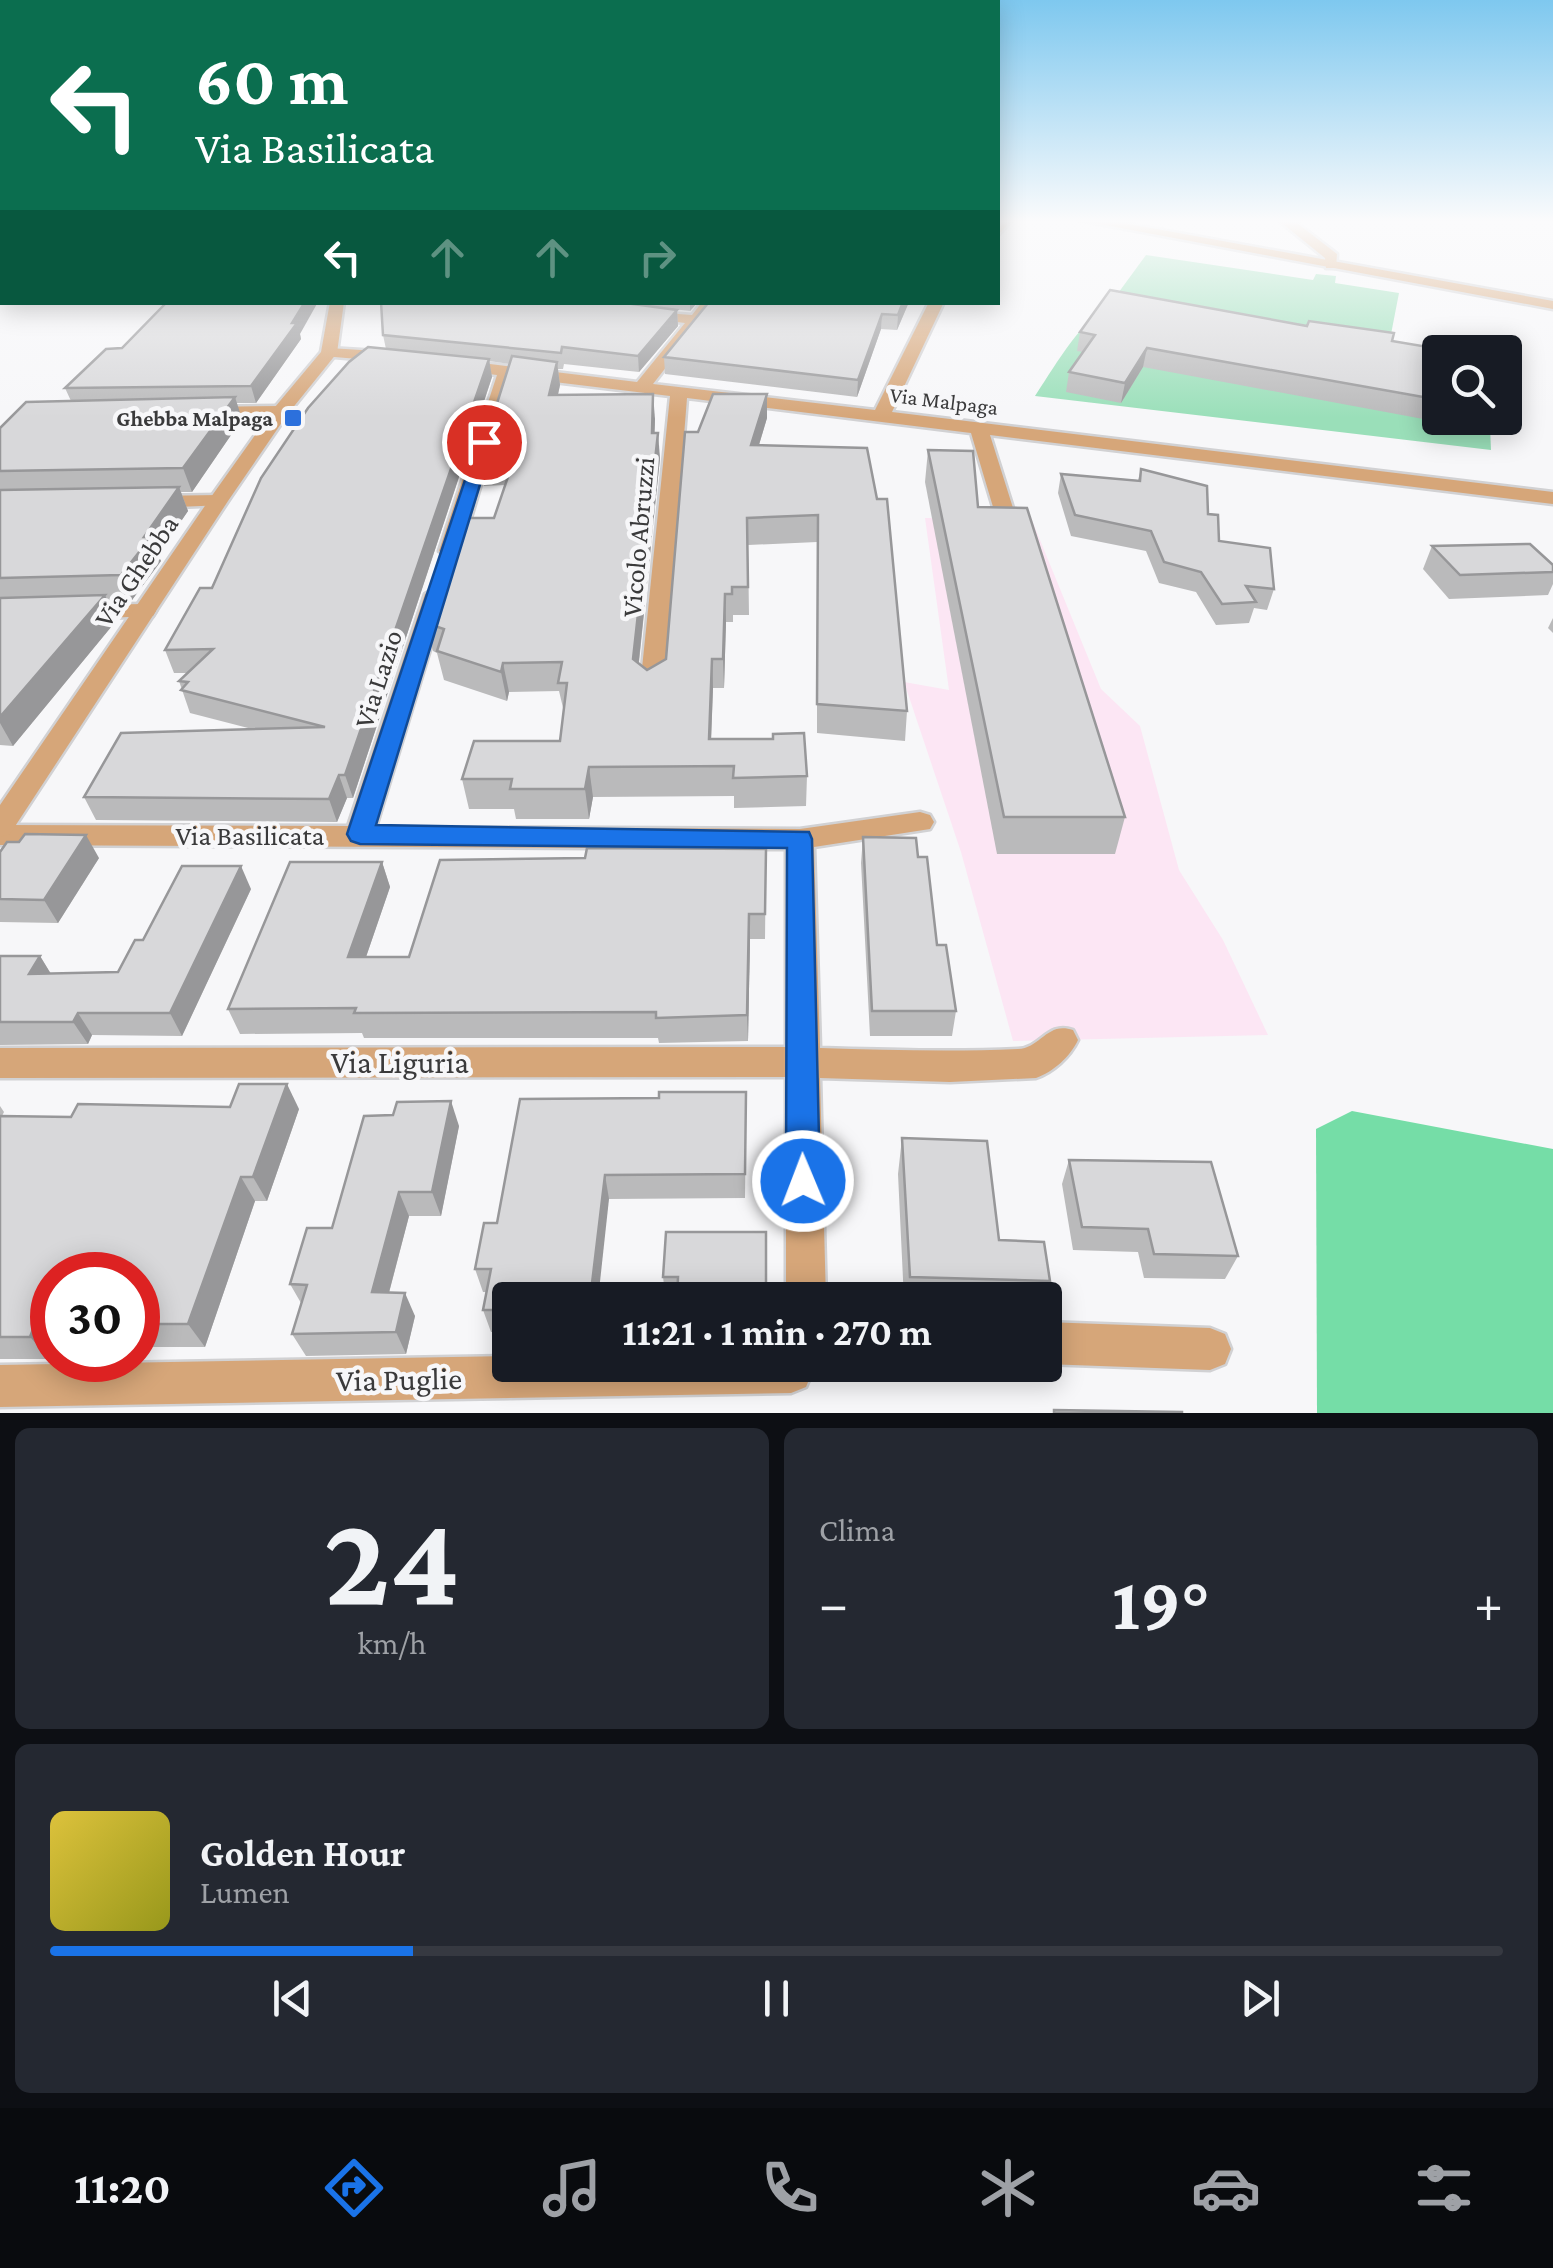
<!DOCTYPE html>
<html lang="it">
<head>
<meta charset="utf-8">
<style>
	body { margin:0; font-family:"Crimson Pro",serif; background:#242831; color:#f1f3f6; height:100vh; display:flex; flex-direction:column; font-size:38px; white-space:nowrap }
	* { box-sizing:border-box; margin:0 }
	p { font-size:32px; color:#9ea1a6 }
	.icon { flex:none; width:55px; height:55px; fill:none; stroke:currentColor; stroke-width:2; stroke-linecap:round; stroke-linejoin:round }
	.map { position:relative; height:1413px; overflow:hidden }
	.sheet { display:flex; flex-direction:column; gap:15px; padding:15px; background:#0d0f14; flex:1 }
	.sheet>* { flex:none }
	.top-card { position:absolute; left:0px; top:0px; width:1000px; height:305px; box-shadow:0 5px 25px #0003; background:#0b6e4f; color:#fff; overflow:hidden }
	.controls { position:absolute; left:1422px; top:335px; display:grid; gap:20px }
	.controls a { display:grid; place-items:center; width:100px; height:100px; border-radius:10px; background:#171b24; box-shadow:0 5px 25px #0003; font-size:50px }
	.speed { position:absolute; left:30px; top:1252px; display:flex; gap:20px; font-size:50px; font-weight:700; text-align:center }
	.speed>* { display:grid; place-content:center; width:130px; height:130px; border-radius:50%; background:#171b24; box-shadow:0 5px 25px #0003; line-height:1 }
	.speed .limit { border:15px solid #d22; background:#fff; color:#111 }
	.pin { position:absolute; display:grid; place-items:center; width:85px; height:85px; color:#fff; margin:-42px; border:5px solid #fff; border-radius:50%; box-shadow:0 2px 10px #0007 }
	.me { position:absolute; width:110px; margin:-55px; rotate:359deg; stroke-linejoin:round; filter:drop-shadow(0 0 8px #0008) }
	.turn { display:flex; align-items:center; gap:35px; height:210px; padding:0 30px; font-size:45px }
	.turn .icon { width:130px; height:130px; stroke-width:2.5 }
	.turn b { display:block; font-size:70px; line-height:85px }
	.lanes { display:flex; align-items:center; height:95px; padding:0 30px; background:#0003; justify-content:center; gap:50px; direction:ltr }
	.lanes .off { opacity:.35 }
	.big { font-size:75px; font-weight:700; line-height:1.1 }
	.sheet .card { flex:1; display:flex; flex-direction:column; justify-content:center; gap:15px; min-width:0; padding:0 35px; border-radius:15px; background:#242831 }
	.sheet .dial { align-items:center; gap:0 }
	.dial b { font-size:130px; line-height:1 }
	.song { display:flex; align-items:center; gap:30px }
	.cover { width:120px; height:120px; border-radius:15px; background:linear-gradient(135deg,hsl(50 70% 55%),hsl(60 70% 35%)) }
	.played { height:10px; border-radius:5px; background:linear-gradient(90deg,#1a73e8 25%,#363941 25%) }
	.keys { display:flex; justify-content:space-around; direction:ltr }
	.heat { display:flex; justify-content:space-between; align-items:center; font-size:55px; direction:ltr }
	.sheet .tiles { flex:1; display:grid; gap:15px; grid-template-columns:1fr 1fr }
	.card:last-child { grid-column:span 2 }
	.trip { position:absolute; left:492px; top:1282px; width:570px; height:100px; border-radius:10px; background:#171b24; box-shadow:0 5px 25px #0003; font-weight:700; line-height:100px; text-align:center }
	.tab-bar { display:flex; height:160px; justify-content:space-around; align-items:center; background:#090b0e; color:#9ea1a6 }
	.tab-bar .icon { width:70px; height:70px }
	.tab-bar .selected { color:#1a73e8 }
	.tab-bar b { font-size:45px; color:#f1f3f6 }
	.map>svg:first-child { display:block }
	.industrial { fill:#fce6f4 }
	.green { fill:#9adfb9 }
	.forest { fill:#75dda7 }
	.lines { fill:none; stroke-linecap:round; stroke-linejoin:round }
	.minor-casing { stroke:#d1d1d3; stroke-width:5 }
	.tertiary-casing { stroke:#d1d1d3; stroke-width:5 }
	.minor { fill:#d6a679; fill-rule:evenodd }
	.tertiary { fill:#d6a679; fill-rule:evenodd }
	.wall { fill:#bababb }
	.shaded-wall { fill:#979799 }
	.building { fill:#d8d8da; stroke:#979799; stroke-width:2.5 }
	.route { fill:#1a73e8; stroke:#114b97; stroke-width:2.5 }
	.poi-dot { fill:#2c70dc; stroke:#f7f7f9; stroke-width:4 }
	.labels { text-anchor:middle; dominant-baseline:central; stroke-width:9; stroke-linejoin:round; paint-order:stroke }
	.far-street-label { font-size:22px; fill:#3a3a3b; stroke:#f7f7f9 }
	.far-poi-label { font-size:22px; font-weight:bold; fill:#3a3a3b; stroke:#f7f7f9; text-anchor:end }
	.street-label { font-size:28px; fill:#3a3a3b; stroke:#f7f7f9 }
	.near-street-label { font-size:32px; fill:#3a3a3b; stroke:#f7f7f9 }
</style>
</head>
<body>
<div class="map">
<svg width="1553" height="1413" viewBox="0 0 1553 1413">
	<rect width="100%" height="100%" fill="#f7f7f9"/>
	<polygon class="industrial" points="925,518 1031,518 1101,689 1140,726 1179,870 1223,940 1268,1035 1013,1041 961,852 904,682 949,690"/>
	<path class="green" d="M1146,255L1313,280L1316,274L1336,276L1335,283L1399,293L1386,360L1440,395V418L1490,426L1491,450L1035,396C1050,374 1081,319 1105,311Z"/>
	<polygon class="forest" points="1352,1111 1553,1149 1553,1413 1317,1413 1316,1129"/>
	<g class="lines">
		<g class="minor-casing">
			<g id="minor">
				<polygon points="999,220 1012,220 998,235"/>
				<polygon points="1278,220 1293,220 1337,254 1336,268 1326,268 1325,258"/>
				<polygon points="702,302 717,302 653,384 875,410 929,302 944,302 892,412 1553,492 1553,504 990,435 1019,527 1009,533 999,527 971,433 687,398 664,688 652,696 640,688 670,396 513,377 461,551 450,557 439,551 497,375 458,370 450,365 458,360 637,382 685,323 638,317 638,311 692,315"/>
				<polygon points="329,348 393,352 401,357 393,362 323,356 321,353"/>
				<polygon points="281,406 287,407 287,415 206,417 197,412 206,407"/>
				<polygon points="218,495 225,497 225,505 153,508 143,502 153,496"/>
				<path d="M436,587L447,594L376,827L800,829L920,812L930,815L934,822L930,829L814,847L820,1048C886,1050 952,1052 1018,1049C1041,1048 1047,1021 1073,1030L1078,1040C1070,1057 1053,1072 1036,1078L950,1082L820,1078L826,1300H786V1077L0,1078V1048L786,1047V849L0,845V825L348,826L425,594Z"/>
				<polygon points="145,604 153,606 156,611 153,616 80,619 69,612 80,605"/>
				<polygon points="1045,1322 1210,1328 1225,1334 1231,1349 1225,1364 1210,1370 1045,1364"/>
				<polygon points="510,1356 510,1365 815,1365 806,1387 791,1393 0,1407 0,1365"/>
			</g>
		</g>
		<g class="tertiary-casing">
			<g id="tertiary">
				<polygon points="1078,220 1107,220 1553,301 1553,309"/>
				<polygon points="330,302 344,302 337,353 287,415 228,501 10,834 0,837 0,805 211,497 275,407 321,352"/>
			</g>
		</g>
		<use href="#minor" class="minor"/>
		<use href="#tertiary" class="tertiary"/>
	</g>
	<g class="wall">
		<polygon points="381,302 698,302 690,311 619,303 677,310 678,326 639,372 564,364 563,369 558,369 560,385 558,395 655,419 654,433 660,458 639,663 647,670 666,659 698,432 767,394 767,418 759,445 867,448 907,711 905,741 817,733 817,542 748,545 749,615 733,615 733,622 726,622 724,688 713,688 711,739 807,776 806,806 734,808 734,796 593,797 589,819 516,819 514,809 469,809 462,779 560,741 564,712 559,691 509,692 507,701 444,680 437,653 433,651 426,623 494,518 505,485 484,486 479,460 510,364 489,361 492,377 353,798 347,798 337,822 96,820 84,797 252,729 190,713 179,681 188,673 174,673 165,650 386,349 383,335"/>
		<polygon points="909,302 897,330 881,329 857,397 665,374 664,357"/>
		<polygon points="1307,326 1392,341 1440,352 1440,404 1434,421 1143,367 1121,403 1066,392 1069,372 1083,352 1077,351 1080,332"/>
		<polygon points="300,334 301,339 256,403 236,403 242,419 192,492 181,492 188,511 158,555 161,561 132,600 108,601 116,621 13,746 0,745 0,428 71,401 65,388"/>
		<polygon points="928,450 978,507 1125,817 1115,854 997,854 925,482"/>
		<polygon points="1141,469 1208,514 1219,541 1274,589 1267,610 1254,608 1249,623 1216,625 1196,592 1159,583 1146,551 1071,536 1058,493 1061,474 1138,480"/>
		<polygon points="1432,546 1553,565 1553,584 1548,595 1449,599 1423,569"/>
		<polygon points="1553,618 1553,633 1548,628"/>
		<polygon points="863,837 918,857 937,945 956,1011 952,1036 870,1036 861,863"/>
		<polygon points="766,849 765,939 750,939 748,1041 659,1043 658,1038 364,1038 362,1033 240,1034 228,1009 382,862 390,887 366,957 409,957 585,858"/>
		<polygon points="0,852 99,858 58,923 0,922"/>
		<polygon points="251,889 182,1036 92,1035 88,1044 0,1045 0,956 40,956 51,974 118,972 143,940"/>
		<polygon points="520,1099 746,1117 745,1198 609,1199 510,1300 510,1332 491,1332 483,1310 486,1292 483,1292 475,1269 497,1223"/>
		<polygon points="0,1106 4,1112 2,1116 71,1117 299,1109 267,1201 255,1201 205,1347 138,1347 138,1275 52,1275 51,1359 0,1359"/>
		<polygon points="393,1115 459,1126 441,1216 409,1216 389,1293 415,1316 406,1354 306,1356 292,1334 301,1303 290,1284 332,1228"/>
		<polygon points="902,1138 999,1240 1050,1281 1043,1300 904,1300 898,1174"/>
		<polygon points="1069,1160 1238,1256 1225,1279 1144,1278 1138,1252 1073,1250 1062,1184"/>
		<polygon points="666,1232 767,1300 666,1300 663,1277"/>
	</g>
	<g class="shaded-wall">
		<polygon points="2,245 2,261 0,262 0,247"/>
		<polygon points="305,302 318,302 300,334 301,339 256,403 251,386"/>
		<polygon points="690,302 698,302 690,311"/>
		<polygon points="903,302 909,302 897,330 898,315"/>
		<polygon points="677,310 678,326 639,372 638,356"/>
		<polygon points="882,314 881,329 857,397 858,380"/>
		<polygon points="1147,348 1143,367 1121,403 1125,383"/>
		<polygon points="489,359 492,377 353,798 345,775"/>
		<polygon points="557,362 560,385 552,420 549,395"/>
		<polygon points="653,394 655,419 654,458 652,433"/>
		<polygon points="767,394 767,418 751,471 751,445"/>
		<polygon points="235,397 242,419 192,492 183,468"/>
		<polygon points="658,433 660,458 636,688 633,659"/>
		<polygon points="179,487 188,511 158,555 161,561 132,600 121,575 144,537"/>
		<polygon points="725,594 726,622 724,688 723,659"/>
		<polygon points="105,595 116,621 13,746 0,723 0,717"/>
		<polygon points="712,659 713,688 710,769 709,739"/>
		<polygon points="503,663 509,692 507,701 501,672"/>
		<polygon points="589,767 593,797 589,819 585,789"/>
		<polygon points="339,775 347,798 337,822 329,799"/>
		<polygon points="86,835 99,858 58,923 44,900"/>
		<polygon points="382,862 390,887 357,983 348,957"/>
		<polygon points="241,866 251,889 182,1036 170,1013"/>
		<polygon points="749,914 750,939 748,1041 747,1015"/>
		<polygon points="40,956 54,979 29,974"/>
		<polygon points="78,1013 92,1035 88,1044 73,1022"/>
		<polygon points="287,1084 299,1109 267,1201 253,1177"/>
		<polygon points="451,1101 459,1126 441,1216 432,1192"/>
		<polygon points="605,1175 609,1199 598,1300 590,1300"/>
		<polygon points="241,1177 255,1201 205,1347 188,1324"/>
		<polygon points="399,1192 409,1216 383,1315 372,1292"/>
		<polygon points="405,1293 415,1316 406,1354 396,1332"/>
		<polygon points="35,1324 52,1342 51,1359 30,1337"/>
	</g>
	<g class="building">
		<polygon points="0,220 2,220 2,245 0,247"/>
		<polygon points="1110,290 1307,326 1309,321 1394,333 1392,341 1446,350 1446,352 1440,352 1440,400 1147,348 1125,383 1069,372 1095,335 1080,332"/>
		<polygon points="167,302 305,302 292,323 297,323 251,386 65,388 106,349 122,348"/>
		<polygon points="381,302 618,302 677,310 638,356 562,347 561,353 383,335"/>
		<polygon points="709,302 903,302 898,315 882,314 858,380 664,357"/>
		<polygon points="368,347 489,359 345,775 339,775 329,799 84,797 121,733 325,727 181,690 188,682 179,681 213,649 165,650 200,588 212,588 261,478 308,408 349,362"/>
		<polygon points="512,356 557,362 549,395 653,394 652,433 658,433 633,659 647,670 666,659 685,432 698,432 713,394 767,394 751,445 867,448 877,499 887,499 907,711 817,704 818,515 747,518 748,587 732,587 732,594 725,594 723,659 712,659 709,739 773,739 773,734 804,733 807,776 733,778 734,766 589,767 585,789 510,789 512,779 462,779 474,741 560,741 567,683 558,683 562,662 503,663 501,672 437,651 444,629 426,623 460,518 494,518 514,459 479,460"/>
		<polygon points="235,397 183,468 0,471 0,428 26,402"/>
		<polygon points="928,450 973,451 978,507 1027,508 1125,817 1004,817"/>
		<polygon points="1141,469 1207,486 1208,514 1218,515 1219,541 1270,548 1274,589 1246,586 1256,602 1222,604 1201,572 1164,562 1151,531 1075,515 1061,474 1140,481"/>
		<polygon points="179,487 144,537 151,537 121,575 0,578 0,490"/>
		<polygon points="1530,544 1553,565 1553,572 1460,575 1432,546"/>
		<polygon points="105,595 0,717 0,598"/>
		<polygon points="25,834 86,835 44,900 0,899 0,852 7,842 19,842"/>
		<polygon points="863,837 916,838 918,857 927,857 937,945 946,945 956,1011 872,1011"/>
		<polygon points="587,848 766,849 765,914 749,914 747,1015 656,1018 656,1012 354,1013 356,1008 228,1009 290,862 382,862 348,957 409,957 440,860 585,858"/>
		<polygon points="182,866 241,866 170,1013 78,1013 73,1022 0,1022 0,956 40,956 29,974 118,972 135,940 143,940"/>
		<polygon points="239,1084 287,1084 253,1177 241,1177 188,1324 138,1324 138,1275 52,1275 52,1324 35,1324 30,1337 0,1337 0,1116 71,1117 78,1104 230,1107"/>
		<polygon points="659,1092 746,1092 745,1174 605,1175 590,1300 510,1300 510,1310 483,1310 491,1269 475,1269 484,1223 497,1223 520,1099 659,1098"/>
		<polygon points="451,1101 432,1192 399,1192 372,1292 405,1293 396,1332 292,1334 307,1285 290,1284 307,1228 332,1228 364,1116 393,1115 397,1102"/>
		<polygon points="902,1138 987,1141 999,1240 1044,1242 1050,1281 910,1277"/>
		<polygon points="1069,1160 1211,1162 1238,1256 1154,1254 1148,1229 1082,1227"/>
		<polygon points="666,1232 766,1232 766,1300 677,1300 678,1277 663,1277"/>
		<polygon points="1054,1410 1182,1412 1182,1413 1054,1413"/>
	</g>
	<linearGradient id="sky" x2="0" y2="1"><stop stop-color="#7ec8ef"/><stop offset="0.53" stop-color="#fbfbfc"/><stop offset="1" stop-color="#fbfbfc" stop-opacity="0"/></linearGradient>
	<rect width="1553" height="418" fill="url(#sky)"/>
	<polygon class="route" points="479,438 493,442 376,825 809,832 812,839 820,1181 815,1192 803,1197 791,1192 786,1181 787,848 360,844 351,841 347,834"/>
	<rect class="poi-dot" x="283" y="408" width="20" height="20" rx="5"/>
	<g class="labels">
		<g class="far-street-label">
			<text transform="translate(944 401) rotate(7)">Via Malpaga</text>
		</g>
		<g class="far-poi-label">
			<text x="273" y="418">Ghebba Malpaga</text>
		</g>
		<g class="street-label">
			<text transform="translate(638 537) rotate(-85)">Vicolo Abruzzi</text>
			<text transform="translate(136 571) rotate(-56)">Via Ghebba</text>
			<text transform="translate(378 679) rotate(-72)">Via Lazio</text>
			<text x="250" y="835">Via Basilicata</text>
		</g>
		<g class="near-street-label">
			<text x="400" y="1062">Via Liguria</text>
			<text transform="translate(399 1379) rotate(-1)">Via Puglie</text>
		</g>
	</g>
</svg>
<div class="controls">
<a><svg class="icon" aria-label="search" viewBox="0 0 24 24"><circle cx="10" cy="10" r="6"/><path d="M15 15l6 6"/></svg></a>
</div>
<div class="speed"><div class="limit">30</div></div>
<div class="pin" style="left:484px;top:442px;background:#d93025"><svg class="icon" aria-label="arrive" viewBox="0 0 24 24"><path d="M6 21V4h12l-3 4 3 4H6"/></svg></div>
<svg class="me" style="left:803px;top:1181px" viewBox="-20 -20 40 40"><circle r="17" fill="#1a73e8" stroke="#fff" stroke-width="3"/><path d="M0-11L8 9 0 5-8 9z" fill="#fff"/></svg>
<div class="trip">11:21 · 1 min · 270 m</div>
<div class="top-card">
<div class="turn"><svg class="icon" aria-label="left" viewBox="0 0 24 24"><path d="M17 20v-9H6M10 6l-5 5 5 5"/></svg><div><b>60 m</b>Via Basilicata</div></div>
<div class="lanes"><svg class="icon" aria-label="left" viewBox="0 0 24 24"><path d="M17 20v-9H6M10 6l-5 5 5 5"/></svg><svg class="icon off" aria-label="ahead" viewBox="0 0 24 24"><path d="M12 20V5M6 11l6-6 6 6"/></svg><svg class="icon off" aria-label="ahead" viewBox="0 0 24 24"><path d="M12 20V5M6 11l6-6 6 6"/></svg><svg class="icon off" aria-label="right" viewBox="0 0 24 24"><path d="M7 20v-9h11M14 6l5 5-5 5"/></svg></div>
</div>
</div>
<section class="sheet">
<div class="tiles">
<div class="card dial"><b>24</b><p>km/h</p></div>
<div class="card"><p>Clima</p>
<div class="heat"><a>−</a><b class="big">19°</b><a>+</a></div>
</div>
<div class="card">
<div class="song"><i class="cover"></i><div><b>Golden Hour</b><p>Lumen</p></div></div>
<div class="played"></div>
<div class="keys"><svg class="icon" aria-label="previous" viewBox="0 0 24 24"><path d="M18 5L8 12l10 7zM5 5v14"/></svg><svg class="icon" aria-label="pause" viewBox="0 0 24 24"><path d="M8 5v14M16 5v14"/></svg><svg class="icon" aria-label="next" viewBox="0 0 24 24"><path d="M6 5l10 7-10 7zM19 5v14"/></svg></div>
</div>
</div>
</section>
<nav class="tab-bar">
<b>11:20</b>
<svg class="icon selected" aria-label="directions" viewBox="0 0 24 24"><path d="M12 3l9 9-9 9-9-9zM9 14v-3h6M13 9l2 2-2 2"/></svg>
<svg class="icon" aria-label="music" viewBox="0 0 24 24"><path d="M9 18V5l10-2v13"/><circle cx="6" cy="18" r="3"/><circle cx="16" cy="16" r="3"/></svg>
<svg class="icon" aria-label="phone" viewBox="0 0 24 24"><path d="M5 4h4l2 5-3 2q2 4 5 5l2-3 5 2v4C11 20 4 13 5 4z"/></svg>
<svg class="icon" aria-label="climate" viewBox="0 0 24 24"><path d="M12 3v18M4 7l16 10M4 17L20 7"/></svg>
<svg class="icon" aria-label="car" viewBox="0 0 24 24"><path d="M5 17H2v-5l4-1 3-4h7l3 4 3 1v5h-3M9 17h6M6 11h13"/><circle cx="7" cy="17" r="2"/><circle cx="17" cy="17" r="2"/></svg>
<svg class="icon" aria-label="filters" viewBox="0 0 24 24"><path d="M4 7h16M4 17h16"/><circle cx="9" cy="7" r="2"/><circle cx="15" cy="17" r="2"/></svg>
</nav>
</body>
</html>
